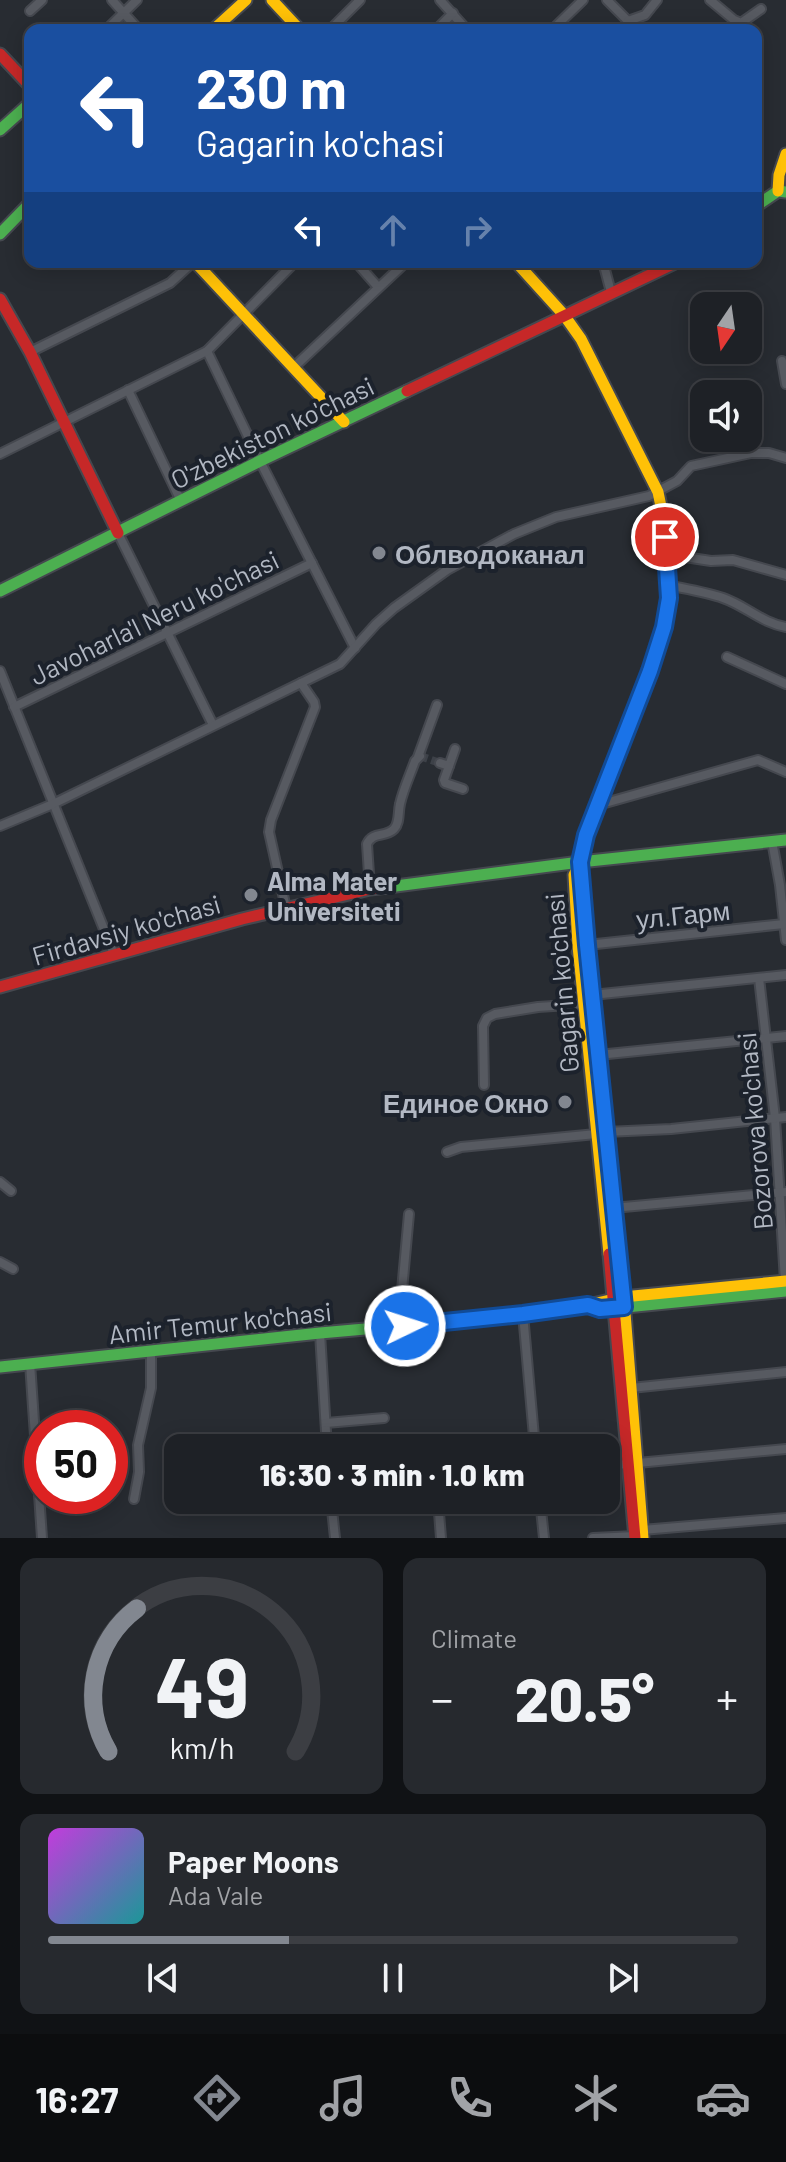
<!DOCTYPE html>
<html lang="en">
<head>
<meta charset="utf-8">
<style>
	body { margin:0; font-family:Barlow,sans-serif; background:#26292e; color:#f1f3f6; height:100vh; display:flex; flex-direction:column; font-size:30px; white-space:nowrap }
	* { box-sizing:border-box; margin:0 }
	p { font-size:26px; color:#a1a3a7 }
	.icon { flex:none; width:44px; height:44px; fill:none; stroke:currentColor; stroke-width:2; stroke-linecap:round; stroke-linejoin:round }
	.map { position:relative; height:1538px; overflow:hidden }
	.drawer { display:flex; flex-direction:column; gap:20px; padding:20px; background:#101215; flex:1 }
	.drawer>* { flex:none }
	.banner { position:absolute; left:24px; top:24px; width:738px; height:244px; border-radius:16px; box-shadow:0 4px 20px #0003,0 0 0 2px #3c3e43; background:#1a4fa0; color:#fff; overflow:hidden }
	.needle { width:52px; rotate:193deg }
	.controls { position:absolute; left:690px; top:292px; display:grid; gap:16px }
	.controls a { display:grid; place-items:center; width:72px; height:72px; border-radius:16px; background:#1e2126; box-shadow:0 4px 20px #0003,0 0 0 2px #3c3e43; font-size:40px }
	.speed { position:absolute; left:24px; top:1410px; display:flex; gap:16px; font-size:40px; font-weight:700; text-align:center }
	.speed>* { display:grid; place-content:center; width:104px; height:104px; border-radius:50%; background:#1e2126; box-shadow:0 4px 20px #0003,0 0 0 2px #3c3e43; line-height:1 }
	.speed .limit { border:12px solid #d22; background:#fff; color:#111 }
	.pin { position:absolute; display:grid; place-items:center; width:68px; height:68px; color:#fff; margin:-34px; border:4px solid #fff; border-radius:50%; box-shadow:0 2px 8px #0007 }
	.me { position:absolute; width:88px; margin:-44px; rotate:86deg; stroke-linejoin:round; filter:drop-shadow(0 0 6px #0008) }
	.turn { display:flex; align-items:center; gap:28px; height:168px; padding:0 40px; font-size:36px }
	.turn .icon { width:104px; height:104px; stroke-width:2.5 }
	.turn b { display:block; font-size:56px; line-height:68px }
	.lanes { display:flex; align-items:center; height:76px; padding:0 40px; background:#0003; justify-content:center; gap:40px; direction:ltr }
	.lanes .off { opacity:.35 }
	.big { font-size:60px; font-weight:800; line-height:1.1 }
	.drawer .widget { flex:1; display:flex; flex-direction:column; justify-content:center; gap:12px; min-width:0; padding:0 28px; border-radius:16px; background:#26292e }
	.drawer .dial { align-items:center; gap:0 }
	.dial svg { height:208px; overflow:visible; fill:none; stroke:#3c3e43; stroke-width:7; stroke-linecap:round; text-anchor:middle }
	.dial text { fill:#f1f3f6; stroke:none }
	.song { display:flex; align-items:center; gap:24px }
	.cover { width:96px; height:96px; border-radius:12px; background:linear-gradient(135deg,hsl(290 70% 55%),hsl(180 70% 35%)) }
	.played { height:8px; border-radius:4px; background:linear-gradient(90deg,#828790 35%,#3c3e43 35%) }
	.keys { display:flex; justify-content:space-around; direction:ltr }
	.heat { display:flex; justify-content:space-between; align-items:center; font-size:44px; direction:ltr }
	.drawer .tiles { flex:1; display:grid; gap:20px; grid-template-columns:1fr 1fr }
	.widget:last-child { grid-column:span 2 }
	.trip { position:absolute; left:164px; top:1434px; width:456px; height:80px; border-radius:16px; background:#1e2126; box-shadow:0 4px 20px #0003,0 0 0 2px #3c3e43; font-weight:800; line-height:80px; text-align:center }
	.tabs { display:flex; height:128px; justify-content:space-around; align-items:center; background:#0c0d0f; color:#a1a3a7 }
	.tabs .icon { width:56px; height:56px }
	.tabs .selected { color:#828790 }
	.tabs b { font-size:36px; color:#f1f3f6 }
	.map>svg:first-child { display:block }
	.lines { fill:none; stroke-linecap:round; stroke-linejoin:round }
	.street-tunnel { stroke:#3d4148; stroke-width:8; stroke-dasharray:8 4; stroke-linecap:butt }
	.street-casing { stroke:#45484f; stroke-width:12 }
	.fast-casing { stroke:#45484f; stroke-width:15 }
	.slow-casing { stroke:#45484f; stroke-width:15 }
	.jam-casing { stroke:#45484f; stroke-width:15 }
	.street { stroke:#575a61; stroke-width:8 }
	.fast { stroke:#4caf50; stroke-width:11 }
	.slow { stroke:#ffc107; stroke-width:11 }
	.jam { stroke:#c62828; stroke-width:11 }
	.route-casing { stroke:#114b97; stroke-width:20 }
	.route { stroke:#1a73e8; stroke-width:14 }
	.poi-dot { fill:#828790; stroke:#1c222c; stroke-width:3 }
	.labels { text-anchor:middle; dominant-baseline:central; stroke-width:8; stroke-linejoin:round; paint-order:stroke }
	.street-label { font-size:26px; fill:#b2b8c3; stroke:#1c222c }
	.poi-label { font-size:26px; font-weight:bold; fill:#b2b8c3; stroke:#1c222c; text-anchor:start }
</style>
</head>
<body>
<div class="map">
<svg width="786" height="1538" viewBox="0 0 786 1538">
	<rect width="100%" height="100%" fill="#282c32"/>
	<g class="lines">
		<polyline class="street-tunnel" points="420,756 440,763"/>
		<g class="street-casing">
			<g id="street">
				<polyline points="112,0 139,30"/>
				<polyline points="440,0 467,30"/>
				<polyline points="607,0 628,21 632,30"/>
				<polyline points="710,0 734,20 741,23 761,9"/>
				<polyline points="30,11 42,0"/>
				<polyline points="628,21 645,15 657,0"/>
				<polyline points="106,30 137,0"/>
				<polyline points="330,30 360,0"/>
				<polyline points="436,30 453,13"/>
				<polyline points="552,30 583,0"/>
				<polyline points="356,262 378,287"/>
				<polyline points="603,262 611,292"/>
				<polyline points="207,351 260,461 355,648"/>
				<polyline points="30,352 170,283 193,262"/>
				<polyline points="782,361 786,384"/>
				<polyline points="293,368 406,262"/>
				<polyline points="128,390 181,501"/>
				<polyline points="0,454 207,351 295,262"/>
				<polyline points="118,533 213,725"/>
				<polyline points="665,554 711,561 733,560 786,575"/>
				<path d="M667,585C686,589 706,592 723,598C746,606 762,623 786,627"/>
				<polyline points="727,657 786,684"/>
				<polyline points="0,671 114,954"/>
				<polyline points="14,707 312,563"/>
				<polyline points="418,757 437,705"/>
				<polyline points="440,763 449,766 455,749"/>
				<polyline points="449,766 444,780 445,783 463,789"/>
				<polyline points="598,805 758,760 786,772"/>
				<polyline points="0,826 53,804 301,683"/>
				<polyline points="772,841 780,885 786,940"/>
				<path d="M370,889L367,844C373,831 385,838 394,829C400,823 398,812 400,804C403,790 410,775 415,761L420,756"/>
				<polyline points="286,908 269,832 271,820 315,707 314,702 301,683 340,664 376,624 394,608 447,570 514,534 556,517 649,496 677,481 691,466 751,453 769,453 786,458"/>
				<polyline points="587,945 784,924"/>
				<polyline points="759,978 775,1118 785,1281"/>
				<polyline points="592,995 786,975"/>
				<polyline points="598,1055 786,1036"/>
				<polyline points="484,1085 483,1026 487,1018 495,1014 538,1007 584,1004"/>
				<polyline points="606,1132 671,1129 786,1117"/>
				<polyline points="447,1152 461,1147 596,1134"/>
				<polyline points="0,1182 11,1191"/>
				<polyline points="613,1208 786,1192"/>
				<polyline points="0,1262 13,1269"/>
				<polyline points="523,1314 535,1448"/>
				<polyline points="405,1326 402,1290 409,1214"/>
				<polyline points="320,1333 327,1448"/>
				<polyline points="30,1363 42,1538"/>
				<polyline points="631,1388 786,1372"/>
				<polyline points="326,1423 384,1418"/>
				<polyline points="606,1466 786,1449"/>
				<polyline points="134,1499 139,1472 138,1445 151,1388 151,1350"/>
				<polyline points="331,1500 335,1538"/>
				<polyline points="438,1500 441,1538"/>
				<polyline points="540,1500 544,1538"/>
				<polyline points="204,1506 270,1500"/>
				<polyline points="642,1530 786,1518"/>
				<polyline points="593,1538 635,1536"/>
			</g>
		</g>
		<g class="fast-casing">
			<g id="fast">
				<polyline points="0,130 30,103"/>
				<polyline points="756,206 778,191 786,192"/>
				<polyline points="0,234 30,203"/>
				<polyline points="0,591 260,461 407,391"/>
				<polyline points="388,887 580,862 786,840"/>
				<polyline points="588,1305 606,1309 786,1291"/>
				<polyline points="0,1367 320,1333 466,1320"/>
			</g>
		</g>
		<g class="slow-casing">
			<g id="slow">
				<polyline points="272,0 300,30"/>
				<polyline points="213,30 246,0"/>
				<polyline points="778,191 779,175 786,154"/>
				<polyline points="195,262 344,422"/>
				<polyline points="516,262 564,315 581,339 658,492 664,521 669,598 664,627 650,671 609,776"/>
				<polyline points="580,863 574,875 578,946 609,1254"/>
				<polyline points="618,1255 625,1313 643,1538"/>
				<polyline points="466,1320 588,1305 623,1297 786,1281"/>
			</g>
		</g>
		<g class="jam-casing">
			<g id="jam">
				<polyline points="0,54 30,86"/>
				<polyline points="0,299 30,352 118,533"/>
				<polyline points="407,391 677,262"/>
				<polyline points="609,776 586,835 580,862 618,1255"/>
				<polyline points="0,987 242,919 370,889 388,887"/>
				<polyline points="609,1254 635,1538"/>
			</g>
		</g>
		<use href="#street" class="street"/>
		<use href="#fast" class="fast"/>
		<use href="#slow" class="slow"/>
		<use href="#jam" class="jam"/>
	</g>
	<g class="lines">
		<g class="route-casing">
			<polyline id="route" points="405,1326 523,1314 588,1305 600,1309 624,1307 587,945 580,862 586,835 650,671 664,627 669,598 665,537"/>
		</g>
		<use href="#route" class="route"/>
	</g>
	<g class="poi-dot">
		<circle cx="379" cy="553" r="8"/>
		<circle cx="251" cy="895" r="8"/>
		<circle cx="565" cy="1102" r="8"/>
	</g>
	<g class="labels">
		<g class="street-label">
			<text transform="translate(272 432) rotate(-26)">O'zbekiston ko'chasi</text>
			<text transform="translate(154 617) rotate(-26)">Javoharla'l Neru ko'chasi</text>
			<text transform="translate(683 914) rotate(-6)">ул.Гарм</text>
			<text transform="translate(126 929) rotate(-16)">Firdavsiy ko'chasi</text>
			<text transform="translate(561 983) rotate(-95)">Gagarin ko'chasi</text>
			<text transform="translate(754 1131) rotate(-95)">Bozorova ko'chasi</text>
			<text transform="translate(220 1322) rotate(-6)">Amir Temur ko'chasi</text>
		</g>
		<g class="poi-label">
			<text x="395" y="553">Облводоканал</text>
			<text x="267" y="880">Alma Mater<tspan x="267" dy="30">Universiteti</tspan></text>
			<text x="549" y="1102" text-anchor="end">Единое Окно</text>
		</g>
	</g>
</svg>
<div class="controls">
<a><svg class="needle" viewBox="-14 -14 28 28"><path d="M0-13l5 13h-10z" fill="#e53935"/><path d="M0 13l5-13h-10z" fill="#a1a3a7"/></svg></a>
<a><svg class="icon" aria-label="sound" viewBox="0 0 24 24"><path d="M4 9h4l5-4v14l-5-4H4zM17 9q2 3 0 6"/></svg></a>
</div>
<div class="speed"><div class="limit">50</div></div>
<div class="pin" style="left:665px;top:537px;background:#d93025"><svg class="icon" aria-label="arrive" viewBox="0 0 24 24"><path d="M6 21V4h12l-3 4 3 4H6"/></svg></div>
<svg class="me" style="left:405px;top:1326px" viewBox="-20 -20 40 40"><circle r="17" fill="#1a73e8" stroke="#fff" stroke-width="3"/><path d="M0-11L8 9 0 5-8 9z" fill="#fff"/></svg>
<div class="trip">16:30 · 3 min · 1.0 km</div>
<div class="banner">
<div class="turn"><svg class="icon" aria-label="left" viewBox="0 0 24 24"><path d="M17 20v-9H6M10 6l-5 5 5 5"/></svg><div><b>230 m</b>Gagarin ko'chasi</div></div>
<div class="lanes"><svg class="icon" aria-label="left" viewBox="0 0 24 24"><path d="M17 20v-9H6M10 6l-5 5 5 5"/></svg><svg class="icon off" aria-label="ahead" viewBox="0 0 24 24"><path d="M12 20V5M6 11l6-6 6 6"/></svg><svg class="icon off" aria-label="right" viewBox="0 0 24 24"><path d="M7 20v-9h11M14 6l5 5-5 5"/></svg></div>
</div>
</div>
<section class="drawer">
<div class="tiles">
<div class="widget dial"><svg viewBox="0 0 100 80">
<path d="M14 69A42 42 0 1 1 86 69"/>
<path d="M14 69A42 42 0 0 1 25 14" stroke="#828790"/>
<text x="50" y="56" font-size="32" font-weight="700">49</text>
<text x="50" y="72" font-size="11">km/h</text>
</svg></div>
<div class="widget"><p>Climate</p>
<div class="heat"><a>−</a><b class="big">20.5°</b><a>+</a></div>
</div>
<div class="widget">
<div class="song"><i class="cover"></i><div><b>Paper Moons</b><p>Ada Vale</p></div></div>
<div class="played"></div>
<div class="keys"><svg class="icon" aria-label="previous" viewBox="0 0 24 24"><path d="M18 5L8 12l10 7zM5 5v14"/></svg><svg class="icon" aria-label="pause" viewBox="0 0 24 24"><path d="M8 5v14M16 5v14"/></svg><svg class="icon" aria-label="next" viewBox="0 0 24 24"><path d="M6 5l10 7-10 7zM19 5v14"/></svg></div>
</div>
</div>
</section>
<nav class="tabs">
<b>16:27</b>
<svg class="icon selected" aria-label="directions" viewBox="0 0 24 24"><path d="M12 3l9 9-9 9-9-9zM9 14v-3h6M13 9l2 2-2 2"/></svg>
<svg class="icon" aria-label="music" viewBox="0 0 24 24"><path d="M9 18V5l10-2v13"/><circle cx="6" cy="18" r="3"/><circle cx="16" cy="16" r="3"/></svg>
<svg class="icon" aria-label="phone" viewBox="0 0 24 24"><path d="M5 4h4l2 5-3 2q2 4 5 5l2-3 5 2v4C11 20 4 13 5 4z"/></svg>
<svg class="icon" aria-label="climate" viewBox="0 0 24 24"><path d="M12 3v18M4 7l16 10M4 17L20 7"/></svg>
<svg class="icon" aria-label="car" viewBox="0 0 24 24"><path d="M5 17H2v-5l4-1 3-4h7l3 4 3 1v5h-3M9 17h6M6 11h13"/><circle cx="7" cy="17" r="2"/><circle cx="17" cy="17" r="2"/></svg>
</nav>
</body>
</html>
